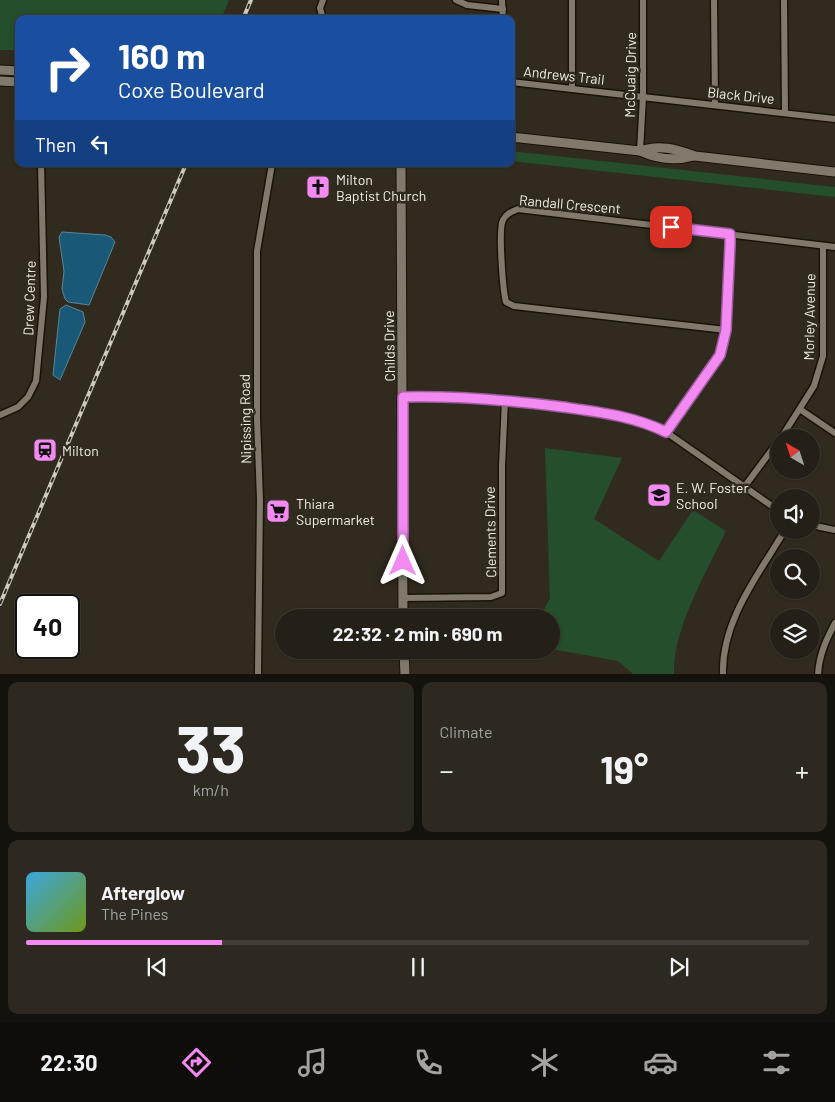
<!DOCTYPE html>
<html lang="en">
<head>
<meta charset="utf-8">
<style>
	body { margin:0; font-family:Barlow,sans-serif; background:#2d2820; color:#f1f3f6; height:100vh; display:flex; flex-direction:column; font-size:19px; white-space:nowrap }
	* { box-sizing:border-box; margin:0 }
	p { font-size:16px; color:#a3a3a1 }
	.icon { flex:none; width:28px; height:28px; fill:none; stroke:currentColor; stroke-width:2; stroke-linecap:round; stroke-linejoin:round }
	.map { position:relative; height:674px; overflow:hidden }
	.details { display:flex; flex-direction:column; gap:8px; padding:8px; background:#14120d; flex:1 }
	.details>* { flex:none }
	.top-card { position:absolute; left:15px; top:15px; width:500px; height:152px; border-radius:10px; box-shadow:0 1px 4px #0004,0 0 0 1px #423e36; background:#1a4fa0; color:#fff; overflow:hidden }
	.needle { width:32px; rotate:321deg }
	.controls { position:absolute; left:770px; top:429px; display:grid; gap:10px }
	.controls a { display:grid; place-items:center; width:50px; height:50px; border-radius:50%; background:#252017; box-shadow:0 1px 4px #0004,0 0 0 1px #423e36; font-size:25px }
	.speed { position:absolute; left:15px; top:594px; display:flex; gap:10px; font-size:25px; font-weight:700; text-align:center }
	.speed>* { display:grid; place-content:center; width:65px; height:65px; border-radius:50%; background:#252017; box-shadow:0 1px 4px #0004,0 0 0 1px #423e36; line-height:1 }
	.speed .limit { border:2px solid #111; border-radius:8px; background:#fff; color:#111 }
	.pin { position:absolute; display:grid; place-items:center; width:42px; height:42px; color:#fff; margin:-21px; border-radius:10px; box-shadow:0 2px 8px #0006 }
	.me { position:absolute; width:55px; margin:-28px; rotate:0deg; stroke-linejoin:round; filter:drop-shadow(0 0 4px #0008) }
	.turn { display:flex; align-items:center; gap:18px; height:105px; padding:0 20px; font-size:22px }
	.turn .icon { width:65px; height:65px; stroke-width:2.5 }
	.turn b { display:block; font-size:35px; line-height:42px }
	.then { display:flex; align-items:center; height:48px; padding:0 20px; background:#0003; gap:10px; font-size:19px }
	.big { font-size:38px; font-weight:700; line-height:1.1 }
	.details .widget { flex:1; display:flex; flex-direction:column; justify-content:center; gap:8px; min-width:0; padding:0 18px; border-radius:10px; background:#2d2820 }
	.details .dial { align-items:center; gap:0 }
	.dial b { font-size:65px; line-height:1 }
	.song { display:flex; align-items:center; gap:15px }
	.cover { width:60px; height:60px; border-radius:8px; background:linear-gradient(135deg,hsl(200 70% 55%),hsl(80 70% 35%)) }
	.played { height:5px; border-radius:2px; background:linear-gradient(90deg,#f28af2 25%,#423e36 25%) }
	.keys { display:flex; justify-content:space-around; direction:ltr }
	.heat { display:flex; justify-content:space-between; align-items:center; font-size:28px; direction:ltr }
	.details .tiles { flex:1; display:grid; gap:8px; grid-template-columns:1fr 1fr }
	.widget:last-child { grid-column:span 2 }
	.trip { position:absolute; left:275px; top:609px; width:285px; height:50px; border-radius:25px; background:#252017; box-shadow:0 1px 4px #0004,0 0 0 1px #423e36; font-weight:700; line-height:50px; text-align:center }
	.menu { display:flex; height:80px; justify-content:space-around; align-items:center; background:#0f0d09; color:#a3a3a1 }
	.menu .icon { width:35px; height:35px }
	.menu .active { color:#f28af2 }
	.menu b { font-size:22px; color:#f1f3f6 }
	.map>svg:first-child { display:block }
	.green { fill:#254f2c }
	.water { fill:#195877; stroke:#5a8598 }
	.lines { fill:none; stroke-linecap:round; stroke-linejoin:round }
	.street-casing { stroke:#181308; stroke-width:9 }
	.secondary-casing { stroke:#181308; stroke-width:11 }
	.street { stroke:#817a6c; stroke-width:6 }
	.secondary { stroke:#817a6c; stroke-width:9 }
	.rail-casing { stroke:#cecac1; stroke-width:4 }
	.rail { stroke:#312b1f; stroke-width:2; stroke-dasharray:5.5; stroke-linecap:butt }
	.route-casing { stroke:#9d5a9d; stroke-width:12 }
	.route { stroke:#f28af2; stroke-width:9 }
	.labels { text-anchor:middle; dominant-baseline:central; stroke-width:5; stroke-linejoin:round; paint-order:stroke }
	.street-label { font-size:14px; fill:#f1ede5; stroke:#312b1f }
	.poi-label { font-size:14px; fill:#f1ede5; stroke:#312b1f; text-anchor:start }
</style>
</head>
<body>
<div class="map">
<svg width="835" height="675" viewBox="0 0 835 675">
	<rect width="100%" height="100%" fill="#312b1f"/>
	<g class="green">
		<polygon points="0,0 229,0 221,19 19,19 19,50 0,50"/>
		<polygon points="511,151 835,187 835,197 511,161"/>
		<path d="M545,448L622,458L594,519L659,561L693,510L726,531C707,571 672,630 674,674H633L618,661L551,649V618L540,617L550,598Z"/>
	</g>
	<g class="water">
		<polygon points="62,232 105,235 111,237 115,242 89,305 68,302 65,299 62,289 64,271 59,237"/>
		<polygon points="66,305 83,312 85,322 60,380 53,375 60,309"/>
	</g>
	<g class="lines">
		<g class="street-casing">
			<g id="street">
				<polyline points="456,0 467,5 503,9"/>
				<polyline points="502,0 503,19"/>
				<polyline points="572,0 572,89"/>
				<polyline points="714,0 715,104"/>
				<polyline points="784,0 785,112"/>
				<polyline points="323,19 320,8 323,0"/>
				<polyline points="511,82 835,119"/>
				<polyline points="640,151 643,97 643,0"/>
				<path d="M726,330L514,306L506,302C503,291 498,229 503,220C506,214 511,212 518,209L835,247"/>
				<polyline points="403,397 486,398 614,414 640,420 666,432 779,511"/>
				<polyline points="801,410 835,433"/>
				<polyline points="0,415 18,407 28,397 36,381 44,297 41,164"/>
				<polyline points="666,432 720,355 727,312 730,234"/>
				<polyline points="781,438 814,386 823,356 823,246"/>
				<polyline points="745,486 779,440"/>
				<polyline points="811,525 835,530"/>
				<polyline points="403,598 491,597 502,593 502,466 505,400"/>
				<polyline points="258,675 260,500 257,419 257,251 272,164"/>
				<path d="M723,675C721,621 759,574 785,530"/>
				<path d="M818,675C819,655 826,640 835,623"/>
			</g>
		</g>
		<g class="secondary-casing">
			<g id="secondary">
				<polyline points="0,70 19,71"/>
				<polyline points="0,81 19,82"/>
				<path d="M511,137L640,151C657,159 676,161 694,156"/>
				<path d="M640,151C659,144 676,149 695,156L835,172"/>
				<polyline points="401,164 403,618"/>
				<polyline points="404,650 405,675"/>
			</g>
		</g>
		<use href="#street" class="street"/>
		<use href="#secondary" class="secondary"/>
		<g class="rail-casing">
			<g id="rail">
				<polyline points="243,19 251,0"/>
				<polyline points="0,604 186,164"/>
			</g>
		</g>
		<use href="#rail" class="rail"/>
	</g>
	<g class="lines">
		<g class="route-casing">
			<path id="route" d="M403,561V397C457,396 509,400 563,407C599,412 633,416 666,432L720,355L726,330L730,245V234L671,227"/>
		</g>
		<use href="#route" class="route"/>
	</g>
	<defs>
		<g id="church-square" transform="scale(1.25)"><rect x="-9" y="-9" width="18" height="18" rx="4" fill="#f28af2" stroke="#312b1f"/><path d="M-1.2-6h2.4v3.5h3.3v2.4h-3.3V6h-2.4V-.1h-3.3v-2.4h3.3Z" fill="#111"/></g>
		<g id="station-square" transform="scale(1.25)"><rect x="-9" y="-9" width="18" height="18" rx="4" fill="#f28af2" stroke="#312b1f"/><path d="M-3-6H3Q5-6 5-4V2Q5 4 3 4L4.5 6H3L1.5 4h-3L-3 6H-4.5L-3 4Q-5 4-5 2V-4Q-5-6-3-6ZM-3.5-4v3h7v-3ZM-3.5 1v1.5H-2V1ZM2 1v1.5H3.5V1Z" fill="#111"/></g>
		<g id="school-square" transform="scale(1.25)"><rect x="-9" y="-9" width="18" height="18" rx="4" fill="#f28af2" stroke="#312b1f"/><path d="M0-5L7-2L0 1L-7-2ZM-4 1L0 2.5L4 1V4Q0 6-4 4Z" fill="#111"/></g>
		<g id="supermarket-square" transform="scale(1.25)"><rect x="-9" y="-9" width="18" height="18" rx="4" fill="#f28af2" stroke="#312b1f"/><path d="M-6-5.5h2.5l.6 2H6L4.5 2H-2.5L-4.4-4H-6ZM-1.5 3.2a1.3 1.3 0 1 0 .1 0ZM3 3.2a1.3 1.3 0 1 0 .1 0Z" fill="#111"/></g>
	</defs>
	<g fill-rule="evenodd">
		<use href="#church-square" x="318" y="187"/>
		<use href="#station-square" x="45" y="450"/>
		<use href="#school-square" x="659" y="495"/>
		<use href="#supermarket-square" x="278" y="511"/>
	</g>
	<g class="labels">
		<g class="street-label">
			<text transform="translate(564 75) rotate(6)">Andrews Trail</text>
			<text transform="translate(630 75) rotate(-89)">McCuaig Drive</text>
			<text transform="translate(741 95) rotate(6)">Black Drive</text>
			<text transform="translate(570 204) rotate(5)">Randall Crescent</text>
			<text transform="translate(29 298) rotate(-88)">Drew Centre</text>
			<text transform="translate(809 317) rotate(-89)">Morley Avenue</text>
			<text transform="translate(389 346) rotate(-91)">Childs Drive</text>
			<text transform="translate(245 419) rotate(-91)">Nipissing Road</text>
			<text transform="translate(490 532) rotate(-91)">Clements Drive</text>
		</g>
		<g class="poi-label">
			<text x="336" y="179">Milton<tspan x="336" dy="16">Baptist Church</tspan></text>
			<text x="62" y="450">Milton</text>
			<text x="676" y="487">E. W. Foster<tspan x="676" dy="16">School</tspan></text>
			<text x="296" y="503">Thiara<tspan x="296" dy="16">Supermarket</tspan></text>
		</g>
	</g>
</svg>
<div class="controls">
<a><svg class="needle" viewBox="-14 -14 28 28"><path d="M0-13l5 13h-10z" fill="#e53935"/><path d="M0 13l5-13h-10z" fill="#a3a3a1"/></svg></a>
<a><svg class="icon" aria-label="sound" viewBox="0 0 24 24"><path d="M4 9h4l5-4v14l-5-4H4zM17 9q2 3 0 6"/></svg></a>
<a><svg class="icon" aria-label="search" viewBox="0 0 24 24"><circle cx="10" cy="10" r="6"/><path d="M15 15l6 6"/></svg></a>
<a><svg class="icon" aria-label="layers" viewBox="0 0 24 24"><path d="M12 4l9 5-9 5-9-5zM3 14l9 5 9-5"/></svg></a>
</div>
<div class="speed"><div class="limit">40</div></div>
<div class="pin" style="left:671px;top:227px;background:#d93025"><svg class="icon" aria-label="arrive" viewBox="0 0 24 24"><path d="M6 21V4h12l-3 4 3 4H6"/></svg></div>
<svg class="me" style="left:403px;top:561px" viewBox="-20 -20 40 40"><path d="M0-17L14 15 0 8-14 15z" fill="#f28af2" stroke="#fff" stroke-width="4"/></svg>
<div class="trip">22:32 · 2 min · 690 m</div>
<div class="top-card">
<div class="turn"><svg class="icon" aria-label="right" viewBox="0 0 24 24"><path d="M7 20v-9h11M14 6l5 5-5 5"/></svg><div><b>160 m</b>Coxe Boulevard</div></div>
<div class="then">Then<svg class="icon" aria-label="left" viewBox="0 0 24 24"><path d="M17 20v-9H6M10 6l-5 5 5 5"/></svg></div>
</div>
</div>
<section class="details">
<div class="tiles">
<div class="widget dial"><b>33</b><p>km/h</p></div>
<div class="widget"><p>Climate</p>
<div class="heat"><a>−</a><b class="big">19°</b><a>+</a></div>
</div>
<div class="widget">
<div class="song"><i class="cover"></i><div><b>Afterglow</b><p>The Pines</p></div></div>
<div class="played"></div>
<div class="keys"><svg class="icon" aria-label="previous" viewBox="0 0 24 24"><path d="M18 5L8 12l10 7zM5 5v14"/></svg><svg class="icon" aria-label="pause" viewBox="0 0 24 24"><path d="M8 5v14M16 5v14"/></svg><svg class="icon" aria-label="next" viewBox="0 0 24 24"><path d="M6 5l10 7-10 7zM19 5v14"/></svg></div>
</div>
</div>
</section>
<nav class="menu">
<b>22:30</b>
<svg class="icon active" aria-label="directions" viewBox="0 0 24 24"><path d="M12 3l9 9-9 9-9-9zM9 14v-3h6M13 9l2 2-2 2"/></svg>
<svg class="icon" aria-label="music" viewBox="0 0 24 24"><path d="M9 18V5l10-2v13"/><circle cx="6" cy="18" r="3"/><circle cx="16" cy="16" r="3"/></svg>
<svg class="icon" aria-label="phone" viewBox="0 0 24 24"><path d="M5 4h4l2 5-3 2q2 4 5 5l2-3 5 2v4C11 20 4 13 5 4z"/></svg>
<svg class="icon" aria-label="climate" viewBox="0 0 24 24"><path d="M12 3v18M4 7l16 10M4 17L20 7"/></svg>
<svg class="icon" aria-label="car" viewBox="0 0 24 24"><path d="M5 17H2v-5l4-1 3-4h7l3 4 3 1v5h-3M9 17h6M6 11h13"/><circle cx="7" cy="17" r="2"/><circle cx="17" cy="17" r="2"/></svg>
<svg class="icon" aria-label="filters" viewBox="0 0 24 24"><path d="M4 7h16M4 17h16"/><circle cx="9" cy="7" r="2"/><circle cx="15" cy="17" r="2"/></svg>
</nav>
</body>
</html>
